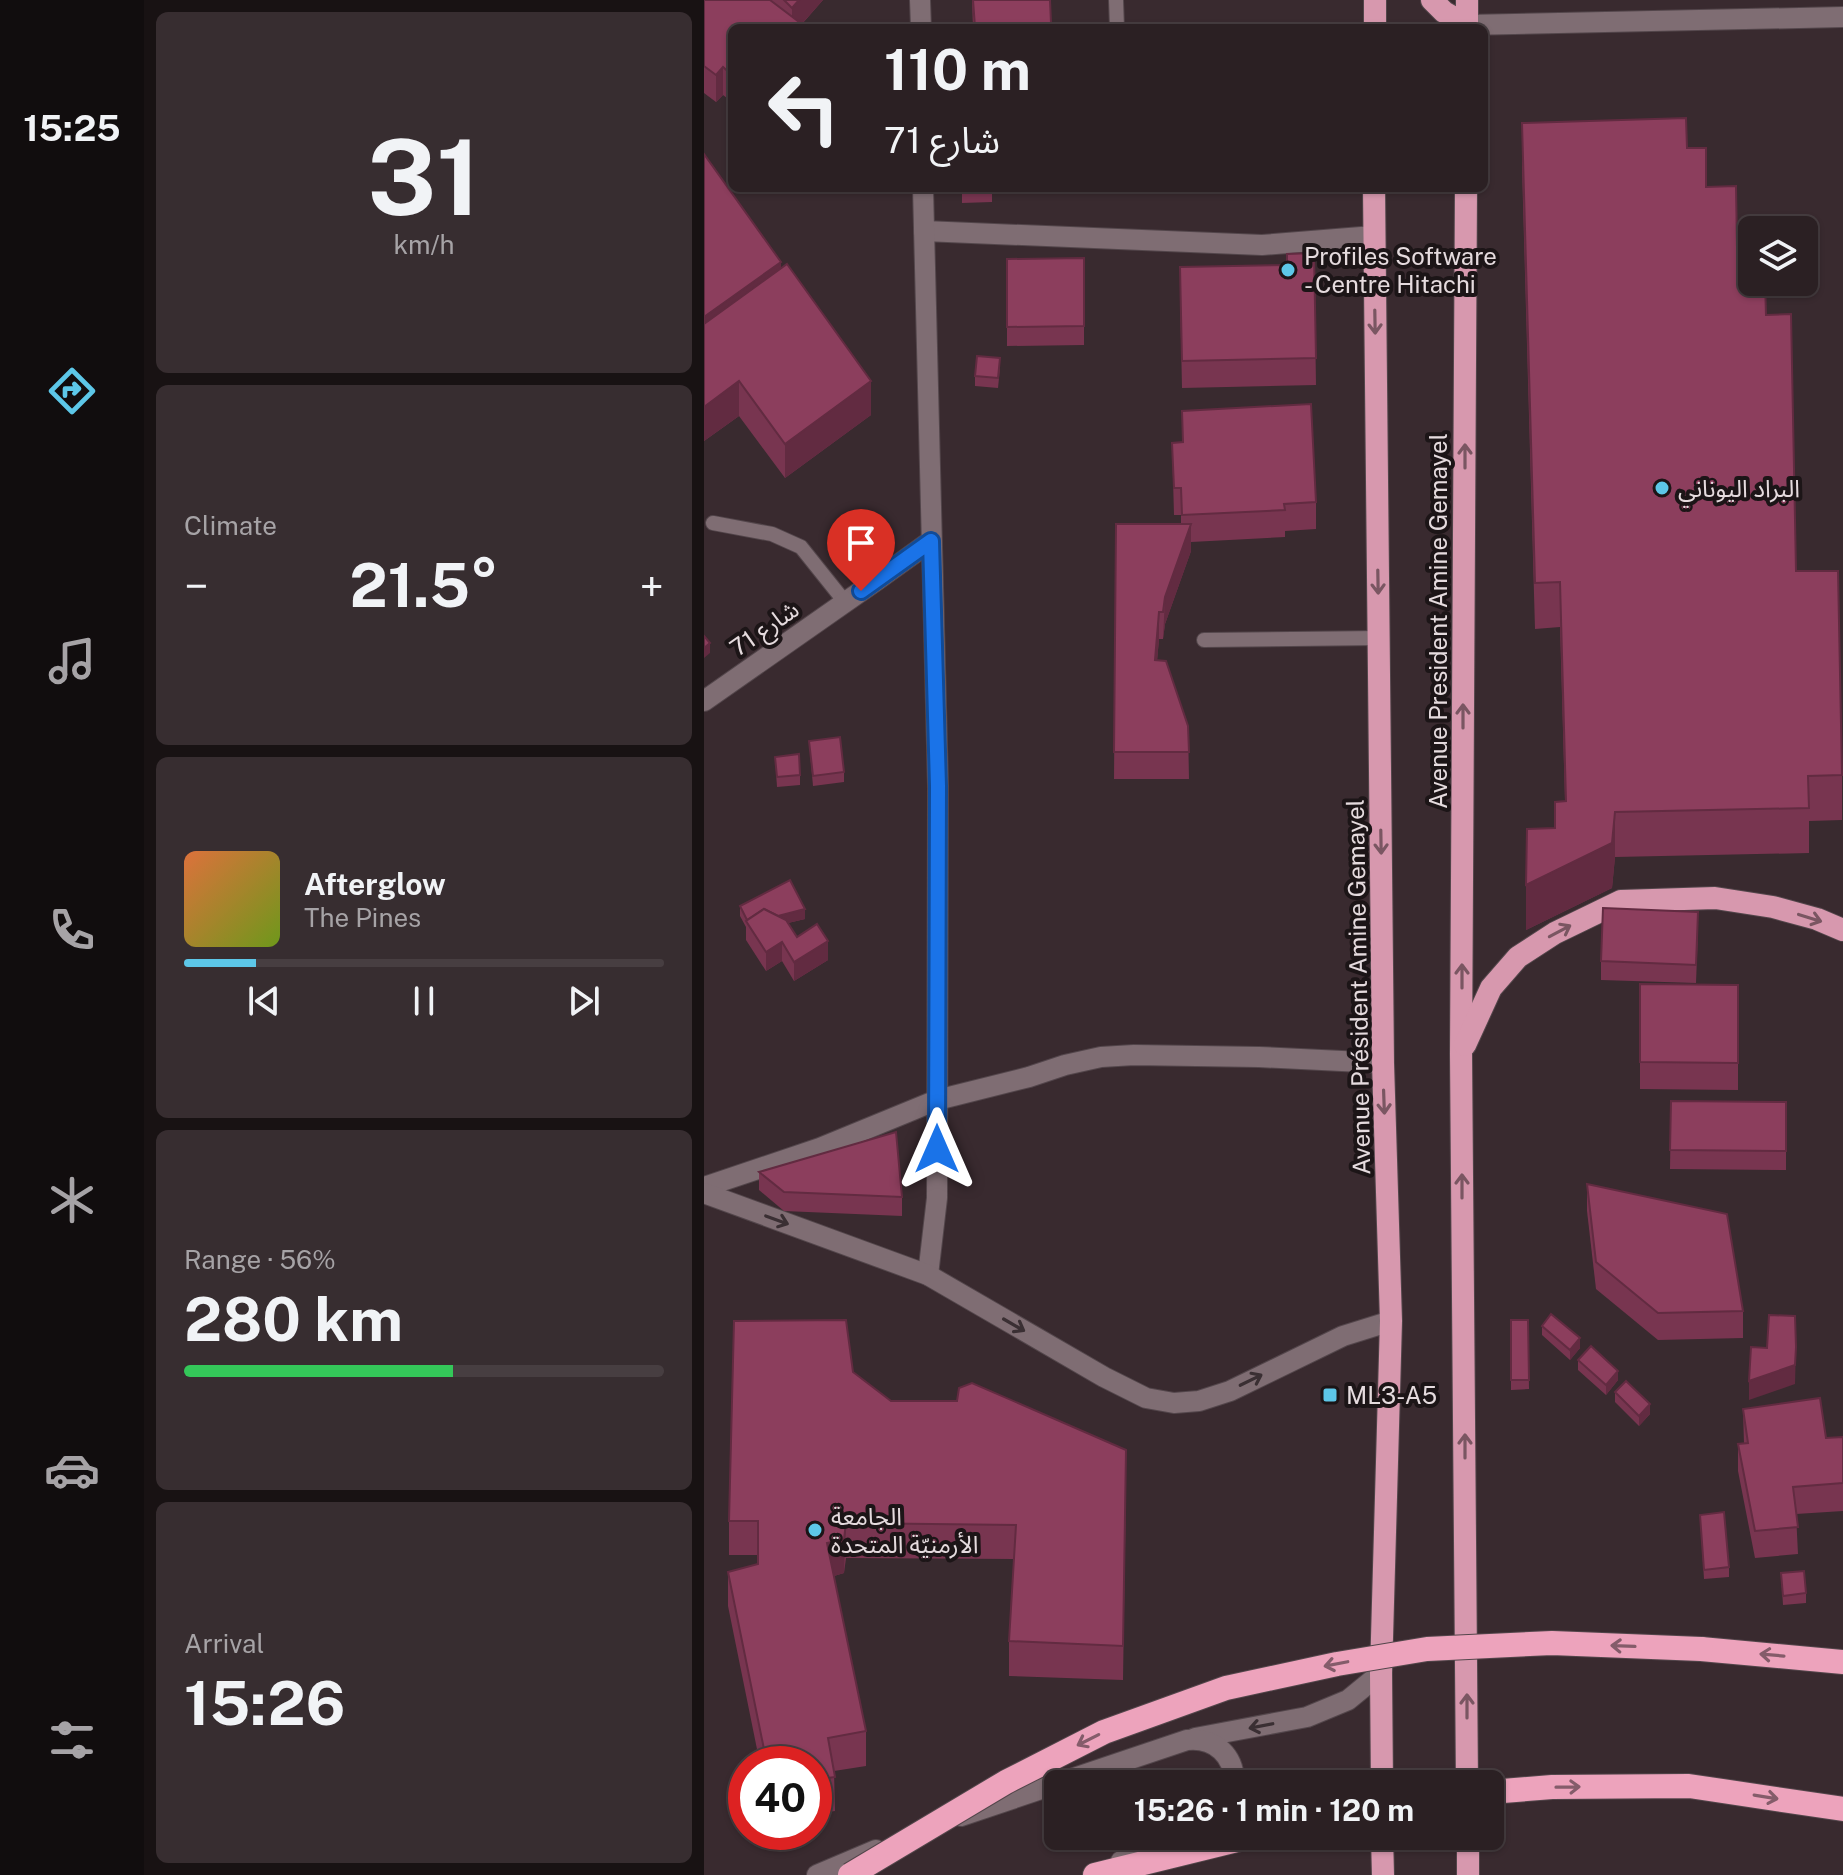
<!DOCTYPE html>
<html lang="en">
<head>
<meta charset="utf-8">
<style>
	body { margin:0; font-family:"Public Sans","Noto Sans Arabic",sans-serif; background:#372d30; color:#f1f3f6; height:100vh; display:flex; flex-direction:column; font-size:30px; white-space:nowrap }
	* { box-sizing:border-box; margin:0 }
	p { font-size:26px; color:#a6a3a6 }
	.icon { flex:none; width:44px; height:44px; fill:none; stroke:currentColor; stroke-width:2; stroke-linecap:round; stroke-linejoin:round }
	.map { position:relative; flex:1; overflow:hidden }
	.details { display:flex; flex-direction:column; gap:12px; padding:12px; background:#181213; width:560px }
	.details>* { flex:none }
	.banner { position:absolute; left:24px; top:24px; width:760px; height:168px; border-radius:12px; box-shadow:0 2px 6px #0004,0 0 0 2px #473e41; background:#2b2023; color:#f1f3f6; overflow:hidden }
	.fabs { position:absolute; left:1034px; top:216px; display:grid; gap:16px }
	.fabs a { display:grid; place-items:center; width:80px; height:80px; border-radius:12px; background:#2b2023; box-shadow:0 2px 6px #0004,0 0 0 2px #473e41; font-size:40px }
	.speed { position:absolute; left:24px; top:1746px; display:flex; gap:16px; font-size:40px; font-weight:700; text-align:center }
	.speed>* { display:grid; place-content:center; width:104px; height:104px; border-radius:50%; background:#2b2023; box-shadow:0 2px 6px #0004,0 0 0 2px #473e41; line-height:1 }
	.speed .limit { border:12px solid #d22; background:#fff; color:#111 }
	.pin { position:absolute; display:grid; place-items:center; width:68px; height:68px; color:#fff; margin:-82px -34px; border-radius:50% 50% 50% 0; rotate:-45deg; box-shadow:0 0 8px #0007 }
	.pin .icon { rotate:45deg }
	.me { position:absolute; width:88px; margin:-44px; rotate:0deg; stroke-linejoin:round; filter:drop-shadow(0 0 6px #0008) }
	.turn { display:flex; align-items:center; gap:28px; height:168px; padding:0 24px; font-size:36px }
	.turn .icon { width:104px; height:104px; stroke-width:2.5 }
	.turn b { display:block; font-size:56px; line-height:68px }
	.big { font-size:60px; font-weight:700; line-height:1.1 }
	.details .tile { flex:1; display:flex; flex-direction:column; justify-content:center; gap:12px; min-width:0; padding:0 28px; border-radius:12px; background:#372d30 }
	.details .dial { align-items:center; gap:0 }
	.dial b { font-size:104px; line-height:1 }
	.song { display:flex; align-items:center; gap:24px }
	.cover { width:96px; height:96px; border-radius:12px; background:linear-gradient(135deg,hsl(20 70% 55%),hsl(80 70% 35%)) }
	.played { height:8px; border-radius:4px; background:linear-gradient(90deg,#5dc7e8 15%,#473e41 15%) }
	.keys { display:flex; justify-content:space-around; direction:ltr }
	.heat { display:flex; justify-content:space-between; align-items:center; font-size:44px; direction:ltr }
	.charge { height:12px; border-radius:6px; background:linear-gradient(90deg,#34c759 56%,#473e41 0) }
	.trip { position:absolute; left:340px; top:1770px; width:460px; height:80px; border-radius:12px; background:#2b2023; box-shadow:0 2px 6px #0004,0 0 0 2px #473e41; font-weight:700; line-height:80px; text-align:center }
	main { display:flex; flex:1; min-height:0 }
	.dock { display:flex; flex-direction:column; width:144px; justify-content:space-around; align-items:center; background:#110d0e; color:#a6a3a6 }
	.dock .icon { width:56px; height:56px }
	.dock .selected { color:#5dc7e8 }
	.dock b { font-size:36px; color:#f1f3f6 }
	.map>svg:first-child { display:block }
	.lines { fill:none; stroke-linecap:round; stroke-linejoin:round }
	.service-casing { stroke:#53464b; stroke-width:16 }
	.minor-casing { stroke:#53464b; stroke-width:22 }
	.tertiary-casing { stroke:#53464b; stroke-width:22 }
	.trunk-casing { stroke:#53464b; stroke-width:24 }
	.motorway-casing { stroke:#53464b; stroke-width:26 }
	.service { stroke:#7f6d73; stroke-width:14 }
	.minor { stroke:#7f6d73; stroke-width:20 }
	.tertiary { stroke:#7f6d73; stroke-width:20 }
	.trunk { stroke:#d798ae; stroke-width:22 }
	.motorway { stroke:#eda3bc; stroke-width:24 }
	.motorway-bridge-casing { stroke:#53464b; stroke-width:26; stroke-linecap:butt }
	.motorway-bridge { stroke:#eda3bc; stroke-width:24 }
	.wall { fill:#783550 }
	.shaded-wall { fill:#622b41 }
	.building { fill:#8c3e5d; stroke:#622b41; stroke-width:2 }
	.oneway { stroke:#7a5662 }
	.oneway2 { stroke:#3a2f33 }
	.oneway3 { stroke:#845c6a }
	.route-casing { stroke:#114b97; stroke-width:20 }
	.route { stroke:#1a73e8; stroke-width:14 }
	.poi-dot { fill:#5dc7e8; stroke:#1c1517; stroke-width:3 }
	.labels { text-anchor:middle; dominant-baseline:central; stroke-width:8; stroke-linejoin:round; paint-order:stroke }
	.poi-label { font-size:24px; fill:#e5dbde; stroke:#1c1517; text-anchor:start }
	.street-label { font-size:24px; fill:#e5dbde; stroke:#1c1517 }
</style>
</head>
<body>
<main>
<nav class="dock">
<b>15:25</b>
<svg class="icon selected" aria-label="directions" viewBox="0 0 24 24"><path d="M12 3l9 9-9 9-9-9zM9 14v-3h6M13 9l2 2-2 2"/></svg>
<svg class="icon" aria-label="music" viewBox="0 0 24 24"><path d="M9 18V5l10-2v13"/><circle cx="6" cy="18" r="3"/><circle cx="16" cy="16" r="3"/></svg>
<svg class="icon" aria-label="phone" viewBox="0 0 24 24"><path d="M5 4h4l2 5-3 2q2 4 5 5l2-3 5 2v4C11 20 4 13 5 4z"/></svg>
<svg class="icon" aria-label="climate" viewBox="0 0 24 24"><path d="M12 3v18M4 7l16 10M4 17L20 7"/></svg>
<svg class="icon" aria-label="car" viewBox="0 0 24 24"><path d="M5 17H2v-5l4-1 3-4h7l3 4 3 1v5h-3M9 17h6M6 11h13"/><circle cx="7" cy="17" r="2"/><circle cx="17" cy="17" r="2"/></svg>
<svg class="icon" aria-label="filters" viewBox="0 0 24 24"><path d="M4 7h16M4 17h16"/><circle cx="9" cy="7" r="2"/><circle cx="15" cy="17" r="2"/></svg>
</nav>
<section class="details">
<div class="tile dial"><b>31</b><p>km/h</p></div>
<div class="tile"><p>Climate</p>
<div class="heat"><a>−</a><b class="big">21.5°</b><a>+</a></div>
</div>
<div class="tile">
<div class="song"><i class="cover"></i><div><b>Afterglow</b><p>The Pines</p></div></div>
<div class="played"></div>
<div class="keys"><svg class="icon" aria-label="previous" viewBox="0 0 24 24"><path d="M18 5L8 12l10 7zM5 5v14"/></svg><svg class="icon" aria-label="pause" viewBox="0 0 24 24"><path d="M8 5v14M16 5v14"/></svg><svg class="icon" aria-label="next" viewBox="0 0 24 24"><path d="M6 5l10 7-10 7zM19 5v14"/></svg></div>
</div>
<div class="tile"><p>Range · 56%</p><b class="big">280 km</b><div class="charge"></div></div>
<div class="tile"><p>Arrival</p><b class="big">15:26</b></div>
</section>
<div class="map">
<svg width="1139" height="1875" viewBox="0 0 1139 1875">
	<rect width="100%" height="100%" fill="#392a2f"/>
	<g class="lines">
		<g class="service-casing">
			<g id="service">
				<polyline points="412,0 413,28"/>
				<polyline points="9,523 68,534 97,547 141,602"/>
				<polyline points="500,640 675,638"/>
			</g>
		</g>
		<g class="minor-casing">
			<g id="minor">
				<polyline points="220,231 558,245 670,236"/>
				<polyline points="0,701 173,580 227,541"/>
			</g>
		</g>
		<g class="tertiary-casing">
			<g id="tertiary">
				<polyline points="216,0 217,28"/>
				<polyline points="763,25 1139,17"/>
				<polyline points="219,188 234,786 233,1198 224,1275"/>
				<polyline points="0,1187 116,1148 233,1100 325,1077 361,1065 397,1057 430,1055 555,1057 679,1063"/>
				<polyline points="0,1193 224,1275 400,1377 442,1398 470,1403 495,1401 526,1391 639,1336 687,1321"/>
				<polyline points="491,1738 603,1717 644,1700 677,1673"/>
				<polyline points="604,1784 635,1780 655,1784"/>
				<path d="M257,1816L483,1740C511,1737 531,1756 530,1784"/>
				<polyline points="417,1861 474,1836"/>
				<polyline points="113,1875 172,1850"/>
			</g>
		</g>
		<g class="trunk-casing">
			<g id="trunk">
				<polyline points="728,0 740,12 763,25"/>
				<polyline points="763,0 763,28"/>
				<polyline points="671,28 671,0"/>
				<polyline points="670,188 679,1063 687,1321 677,1673 678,1784"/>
				<polyline points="762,188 757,1054 763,1784"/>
				<polyline points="761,1045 787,988 814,957 851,933 917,901 1011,898 1069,907 1113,919 1139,930"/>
				<polyline points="678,1836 679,1875"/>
				<polyline points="764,1836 764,1875"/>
			</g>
		</g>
		<g class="motorway-casing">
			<g id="motorway">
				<polyline points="997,1649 1139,1662"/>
				<polyline points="786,1792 848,1787 985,1786 1139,1809"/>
				<polyline points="391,1875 549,1836"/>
			</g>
		</g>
		<use href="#service" class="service"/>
		<use href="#minor" class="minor"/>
		<use href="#tertiary" class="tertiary"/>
		<use href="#trunk" class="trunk"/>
		<use href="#motorway" class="motorway"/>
		<g class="motorway-bridge-casing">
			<polyline id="motorway-bridge" points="146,1875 302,1782 400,1732 522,1688 633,1664 723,1649 848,1643 997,1649"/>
		</g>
		<use href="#motorway-bridge" class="motorway-bridge"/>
	</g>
	<g class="wall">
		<polygon points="0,0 119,0 98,24 28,28 28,102 19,95 12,102 0,93"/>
		<polygon points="268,0 346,0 347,28 269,28"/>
		<polygon points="818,123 983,148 1033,247 1062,315 1092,571 1138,775 1138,820 1105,821 1105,853 911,857 908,888 822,930 851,828 861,801 856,627 831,629 818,168"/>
		<polygon points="0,154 77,268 167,415 81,478 35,416 0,441"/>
		<polygon points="258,188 288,188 288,202 258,203"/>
		<polygon points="610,253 612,385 478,388 476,294 583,265"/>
		<polygon points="380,258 380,345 303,346 303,259"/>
		<polygon points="296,368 294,388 271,386 271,376"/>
		<polygon points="478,411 612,502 612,529 581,531 581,537 487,542 487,551 461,624 459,639 455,639 453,660 484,726 485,779 410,779 412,524 477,524 477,515 470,515 468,443 478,442"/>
		<polygon points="105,741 140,772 140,782 109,786"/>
		<polygon points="71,757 96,775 96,785 73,787"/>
		<polygon points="36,906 101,919 84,923 93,937 124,960 90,981 78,961 62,971 42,940 42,927 36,916"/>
		<polygon points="994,931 992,983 897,980 897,961"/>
		<polygon points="936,984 1034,985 1034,1090 936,1089"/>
		<polygon points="967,1101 1082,1102 1082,1170 966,1169"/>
		<polygon points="55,1172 198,1197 198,1216 80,1211 55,1190"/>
		<polygon points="883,1184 1039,1311 1039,1338 954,1340 892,1289 883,1211"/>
		<polygon points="807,1320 824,1320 825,1389 807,1390"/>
		<polygon points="838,1326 876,1348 866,1360 838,1335"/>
		<polygon points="874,1360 914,1380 902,1395 874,1370"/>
		<polygon points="149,1372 187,1401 422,1484 419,1680 305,1676 305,1641 310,1559 142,1558 140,1573 130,1576 162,1731 162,1766 130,1771 131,1811 110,1814 110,1764 56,1764 24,1606 24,1572 54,1564 54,1555 25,1555 25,1521"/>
		<polygon points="911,1392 946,1414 935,1426 911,1402"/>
		<polygon points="1039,1409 1122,1438 1139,1437 1139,1511 1092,1514 1094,1554 1051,1558 1034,1471 1034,1444 1040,1444"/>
		<polygon points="996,1515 1025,1567 1025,1577 1000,1579"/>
		<polygon points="1077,1573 1102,1593 1102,1603 1079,1605"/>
	</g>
	<g class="shaded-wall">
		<polygon points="95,0 119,0 94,28 88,28 88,8"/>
		<polygon points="19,67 19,95 12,102 12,75"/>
		<polygon points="77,262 77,296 0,351 0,317"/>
		<polygon points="35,381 35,416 0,441 0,407"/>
		<polygon points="167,381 167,415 81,478 81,444"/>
		<polygon points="487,524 487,551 461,624 459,639 461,597"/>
		<polygon points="455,612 455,639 451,687 451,660"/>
		<polygon points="6,643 6,653 0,658 0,648"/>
		<polygon points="911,812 911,857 908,888 822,930 822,885"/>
		<polygon points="101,909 101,919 71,926 71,916"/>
		<polygon points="124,941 124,960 90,981 90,962"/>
		<polygon points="78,942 78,961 62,971 62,952"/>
		<polygon points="876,1338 876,1348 866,1360 866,1350"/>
		<polygon points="1092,1347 1091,1384 1045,1400 1045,1381"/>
		<polygon points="914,1371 914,1380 902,1395 902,1385"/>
		<polygon points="946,1404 946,1414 935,1426 935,1416"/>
		<polygon points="142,1523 140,1573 123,1578 123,1543"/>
	</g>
	<g class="building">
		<polygon points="0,0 66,0 103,28 28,28 28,75 19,67 12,75 0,66"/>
		<polygon points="80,0 95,0 88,8"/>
		<polygon points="269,0 346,0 347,23 271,27"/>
		<polygon points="982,118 983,148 1002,148 1002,187 1032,186 1033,247 1048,247 1048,282 1061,282 1062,315 1087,314 1092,571 1134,571 1138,775 1104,776 1105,808 911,812 908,843 822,885 823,829 851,828 851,802 862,801 856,582 831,583 818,123"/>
		<polygon points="0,154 77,262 0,317"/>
		<rect x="258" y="188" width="30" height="5"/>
		<polygon points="610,253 612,358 478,361 476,267 583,265 583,254"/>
		<polygon points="380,258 380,326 303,327 303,259"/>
		<polygon points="83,264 167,381 81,444 35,381 0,407 0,324"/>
		<polygon points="273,356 296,358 294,378 271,376"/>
		<polygon points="607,404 612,502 580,504 581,510 478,515 477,488 470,488 468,443 479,442 478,411"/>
		<polygon points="412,524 487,524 461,597 459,612 455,612 451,660 462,661 484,726 485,752 410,752"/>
		<polygon points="0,636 6,643 0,648"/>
		<polygon points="136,737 140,772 109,776 105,741"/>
		<polygon points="95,754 96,775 73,777 71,757"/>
		<polygon points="86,880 101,909 74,916 60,909 43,920 36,906"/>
		<polygon points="899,908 994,912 992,965 897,961"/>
		<polygon points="60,909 82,920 93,937 113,924 124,941 90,962 78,942 62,952 42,921"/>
		<polygon points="936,984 1034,985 1034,1063 936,1062"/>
		<polygon points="967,1101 1082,1102 1082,1151 966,1150"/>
		<polygon points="192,1132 198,1197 80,1192 55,1172"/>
		<polygon points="883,1184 1023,1214 1039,1311 954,1313 892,1262"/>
		<polygon points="847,1314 876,1338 866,1350 838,1326"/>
		<polygon points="1065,1315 1091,1316 1092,1347 1091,1365 1045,1381 1047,1347 1063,1348"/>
		<polygon points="142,1320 149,1372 187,1401 253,1401 255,1388 268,1383 422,1450 419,1646 305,1641 312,1525 142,1523 140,1539 123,1543 162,1731 124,1738 131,1777 110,1780 110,1764 63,1764 24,1572 54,1564 54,1521 25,1521 30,1321"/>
		<polygon points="807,1320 824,1320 825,1380 807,1380"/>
		<polygon points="887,1346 914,1371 902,1385 874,1360"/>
		<polygon points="922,1381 946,1404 935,1416 911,1392"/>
		<polygon points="1116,1398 1122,1438 1139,1437 1139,1483 1089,1487 1094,1527 1051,1531 1034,1444 1044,1443 1039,1409"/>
		<polygon points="1020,1512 1025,1567 1000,1570 996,1515"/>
		<polygon points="1100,1571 1102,1593 1079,1596 1077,1573"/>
	</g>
	<defs><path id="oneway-shaft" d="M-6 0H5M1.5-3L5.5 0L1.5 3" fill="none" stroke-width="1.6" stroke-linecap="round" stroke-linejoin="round" transform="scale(2)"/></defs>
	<g class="oneway">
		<use href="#oneway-shaft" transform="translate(671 322) rotate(89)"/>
		<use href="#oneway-shaft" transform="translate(761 456) rotate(-90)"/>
		<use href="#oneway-shaft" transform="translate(674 582) rotate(89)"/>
		<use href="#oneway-shaft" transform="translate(759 716) rotate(-90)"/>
		<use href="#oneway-shaft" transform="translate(677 842) rotate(89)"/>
		<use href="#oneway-shaft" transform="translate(1106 918) rotate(17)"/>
		<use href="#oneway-shaft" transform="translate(856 931) rotate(-28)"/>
		<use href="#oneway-shaft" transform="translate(758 976) rotate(-90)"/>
		<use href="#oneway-shaft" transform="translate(680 1102) rotate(88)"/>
		<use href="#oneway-shaft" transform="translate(758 1186) rotate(-90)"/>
		<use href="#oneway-shaft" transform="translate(761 1446) rotate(-90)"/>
		<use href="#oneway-shaft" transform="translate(763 1706) rotate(-90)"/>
	</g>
	<g class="oneway2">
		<use href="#oneway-shaft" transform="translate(73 1220) rotate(20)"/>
		<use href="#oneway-shaft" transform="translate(310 1325) rotate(30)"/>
		<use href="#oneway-shaft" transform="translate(547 1380) rotate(-26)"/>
		<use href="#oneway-shaft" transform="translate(557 1726) rotate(169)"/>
	</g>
	<g class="oneway3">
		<use href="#oneway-shaft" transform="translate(919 1646) rotate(-178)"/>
		<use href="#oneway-shaft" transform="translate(1068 1655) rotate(-175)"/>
		<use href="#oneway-shaft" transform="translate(632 1664) rotate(169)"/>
		<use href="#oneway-shaft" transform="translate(384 1740) rotate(153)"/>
		<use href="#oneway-shaft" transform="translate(864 1787) rotate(-1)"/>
		<use href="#oneway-shaft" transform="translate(1062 1797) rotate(9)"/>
	</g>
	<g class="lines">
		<g class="route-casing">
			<polyline id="route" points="157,591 227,541 234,786 233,1149"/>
		</g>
		<use href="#route" class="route"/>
	</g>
	<g class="poi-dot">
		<circle cx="584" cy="270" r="8"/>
		<circle cx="958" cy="488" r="8"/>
		<rect x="618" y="1387" width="16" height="16" rx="4"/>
		<circle cx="111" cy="1530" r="8"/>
	</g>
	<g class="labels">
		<g class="poi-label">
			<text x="600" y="256">Profiles Software<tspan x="600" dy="28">- Centre Hitachi</tspan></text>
			<text x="974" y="488">البراد اليوناني</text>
			<text x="642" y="1395">ML3-A5</text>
			<text x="127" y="1516">الجامعة<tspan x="127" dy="28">الأرمنيّة المتحدة</tspan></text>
		</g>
		<g class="street-label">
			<text transform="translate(734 621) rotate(-90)">Avenue President Amine Gemayel</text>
			<text transform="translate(60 628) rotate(-35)">شارع 71</text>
			<text transform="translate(654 987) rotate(-91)">Avenue Président Amine Gemayel</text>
		</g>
	</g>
</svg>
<div class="fabs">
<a><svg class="icon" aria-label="layers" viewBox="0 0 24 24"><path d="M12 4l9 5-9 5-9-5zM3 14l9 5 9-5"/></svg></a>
</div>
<div class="speed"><div class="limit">40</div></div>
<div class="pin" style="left:157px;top:591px;background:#d93025"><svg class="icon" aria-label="arrive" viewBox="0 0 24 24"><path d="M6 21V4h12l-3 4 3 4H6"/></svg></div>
<svg class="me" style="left:233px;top:1149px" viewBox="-20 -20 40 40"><path d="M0-17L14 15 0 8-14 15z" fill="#1a73e8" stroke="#fff" stroke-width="4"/></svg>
<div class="trip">15:26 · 1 min · 120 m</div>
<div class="banner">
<div class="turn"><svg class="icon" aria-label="left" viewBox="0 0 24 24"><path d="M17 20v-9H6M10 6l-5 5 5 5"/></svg><div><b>110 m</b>شارع 71</div></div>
</div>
</div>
</main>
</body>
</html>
